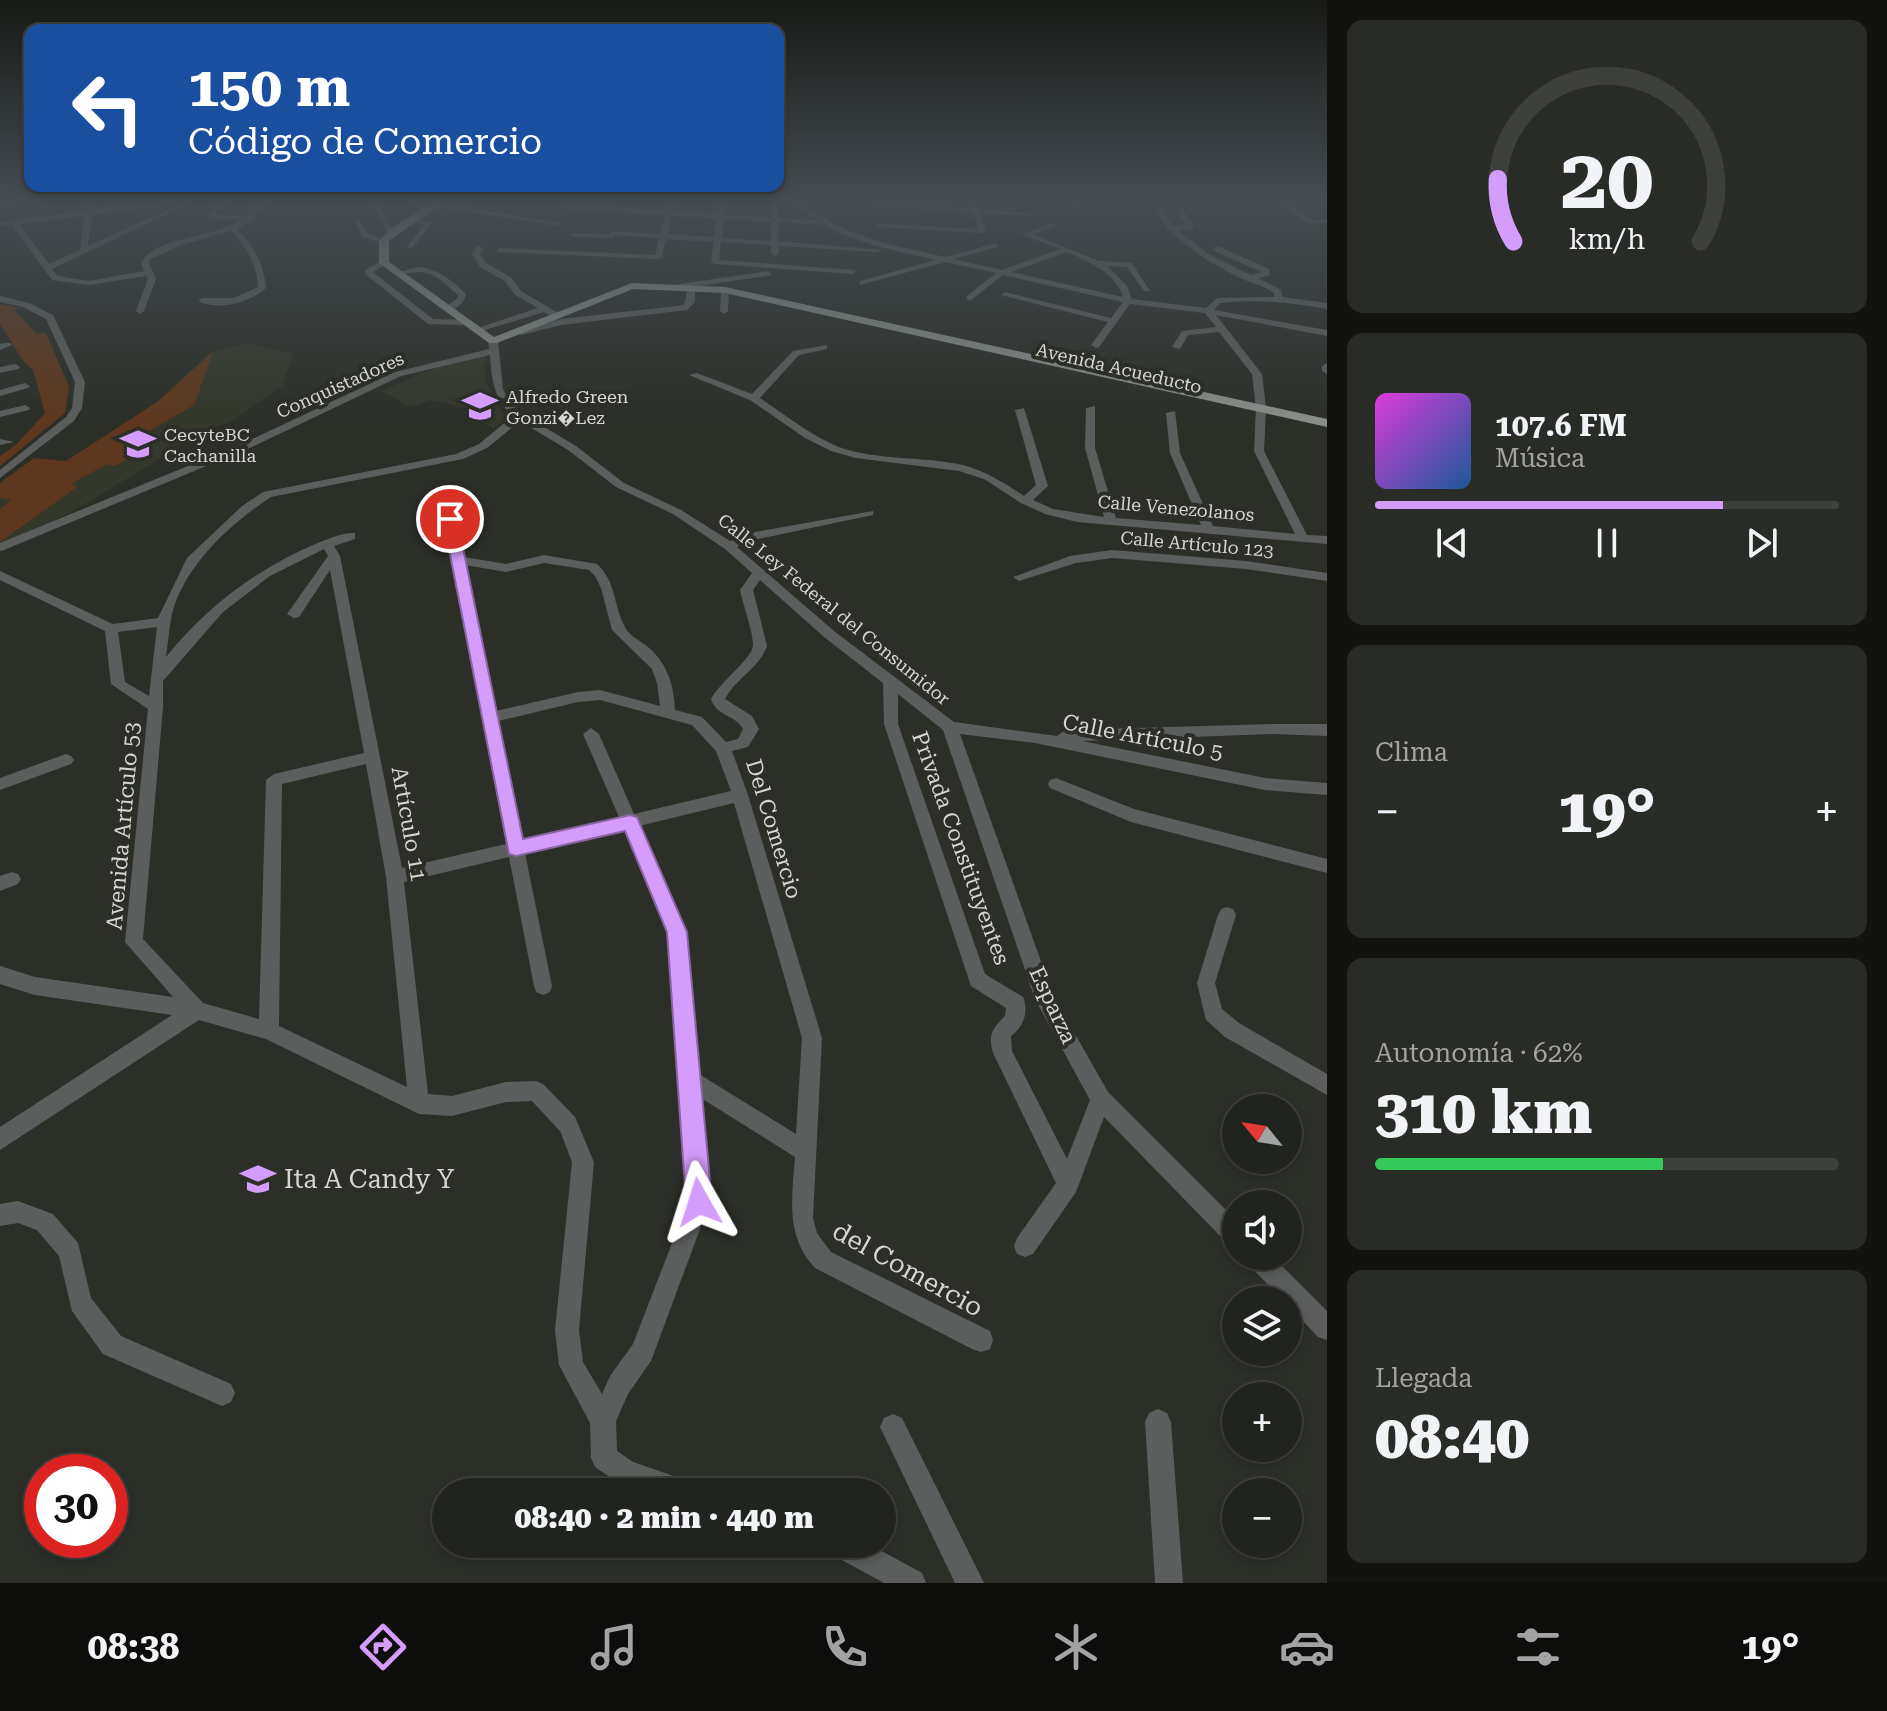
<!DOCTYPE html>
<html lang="es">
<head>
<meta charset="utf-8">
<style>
	body { margin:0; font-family:"Roboto Serif",serif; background:#292b27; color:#f1f3f6; height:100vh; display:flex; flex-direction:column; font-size:30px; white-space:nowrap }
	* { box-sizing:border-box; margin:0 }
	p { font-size:26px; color:#a2a4a4 }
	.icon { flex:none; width:44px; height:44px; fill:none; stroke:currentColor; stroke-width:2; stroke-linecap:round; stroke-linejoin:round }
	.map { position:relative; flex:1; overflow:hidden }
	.drawer { display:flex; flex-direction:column; gap:20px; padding:20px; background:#121310; width:560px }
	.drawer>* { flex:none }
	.guide { position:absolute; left:24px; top:24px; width:760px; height:168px; border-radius:16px; box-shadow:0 4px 12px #0003,0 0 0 2px #3e403c; background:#1a4fa0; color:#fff; overflow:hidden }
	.needle { width:52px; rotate:300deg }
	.controls { position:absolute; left:1222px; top:1094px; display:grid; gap:16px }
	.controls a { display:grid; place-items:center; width:80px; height:80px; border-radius:50%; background:#21231e; box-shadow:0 4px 12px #0003,0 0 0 2px #3e403c; font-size:40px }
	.speed { position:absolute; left:24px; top:1454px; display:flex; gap:16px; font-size:40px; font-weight:700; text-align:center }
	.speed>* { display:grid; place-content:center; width:104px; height:104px; border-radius:50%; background:#21231e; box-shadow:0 4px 12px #0003,0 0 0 2px #3e403c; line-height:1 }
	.speed .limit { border:12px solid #d22; background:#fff; color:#111 }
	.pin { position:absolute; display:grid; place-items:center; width:68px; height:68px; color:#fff; margin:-34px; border:4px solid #fff; border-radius:50%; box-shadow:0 2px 8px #0007 }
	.me { position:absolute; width:88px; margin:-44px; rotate:354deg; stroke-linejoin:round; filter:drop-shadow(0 0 6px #0008) }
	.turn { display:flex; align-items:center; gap:28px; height:168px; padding:0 32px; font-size:36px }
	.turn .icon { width:104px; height:104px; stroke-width:2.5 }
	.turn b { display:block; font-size:56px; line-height:68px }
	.big { font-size:60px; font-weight:800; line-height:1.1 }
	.drawer .card { flex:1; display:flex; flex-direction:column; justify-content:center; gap:12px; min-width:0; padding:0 28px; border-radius:16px; background:#292b27 }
	.drawer .dial { align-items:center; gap:0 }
	.dial svg { height:208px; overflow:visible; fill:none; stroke:#3e403c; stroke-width:7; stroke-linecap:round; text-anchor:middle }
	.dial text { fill:#f1f3f6; stroke:none }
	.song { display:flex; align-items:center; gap:24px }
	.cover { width:96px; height:96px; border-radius:12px; background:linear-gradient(135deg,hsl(300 70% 55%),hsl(210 70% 35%)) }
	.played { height:8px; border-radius:4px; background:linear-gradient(90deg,#d49cfb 75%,#3e403c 75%) }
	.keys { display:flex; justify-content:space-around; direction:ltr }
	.heat { display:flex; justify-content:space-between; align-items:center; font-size:44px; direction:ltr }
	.charge { height:12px; border-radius:6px; background:linear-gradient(90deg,#34c759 62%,#3e403c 0) }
	.trip { position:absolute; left:432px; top:1478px; width:464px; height:80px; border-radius:40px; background:#21231e; box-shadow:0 4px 12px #0003,0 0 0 2px #3e403c; font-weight:800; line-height:80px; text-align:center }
	.menu { display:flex; height:128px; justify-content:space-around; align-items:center; background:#0d0e0c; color:#a2a4a4 }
	.menu .icon { width:56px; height:56px }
	.menu .current { color:#d49cfb }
	.menu b { font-size:36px; color:#f1f3f6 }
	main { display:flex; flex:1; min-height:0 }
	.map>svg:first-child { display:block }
	.built { fill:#34382b }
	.green { fill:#5e381e }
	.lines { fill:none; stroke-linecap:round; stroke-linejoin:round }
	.minor { fill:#5b5e5c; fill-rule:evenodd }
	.major { fill:#878e89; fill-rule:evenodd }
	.route { fill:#d49cfb; stroke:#8a65a3; stroke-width:2 }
	.labels { text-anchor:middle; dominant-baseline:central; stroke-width:8; stroke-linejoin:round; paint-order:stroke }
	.far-street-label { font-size:18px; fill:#d5d6d2; stroke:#2c2f28 }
	.far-poi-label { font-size:18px; fill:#d5d6d2; stroke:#2c2f28; text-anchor:start }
	.street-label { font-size:22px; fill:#d5d6d2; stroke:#2c2f28 }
	.near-poi-label { font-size:26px; fill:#d5d6d2; stroke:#2c2f28; text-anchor:start }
	.near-street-label { font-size:26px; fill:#d5d6d2; stroke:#2c2f28 }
</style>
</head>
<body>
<main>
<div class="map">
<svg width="1327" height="1583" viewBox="0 0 1327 1583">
	<rect width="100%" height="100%" fill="#2c2f28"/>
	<g class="built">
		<polygon points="245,343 293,354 283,385 229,423 213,427 73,511 0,547 0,498 14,499 157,402 209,353"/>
		<polygon points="488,354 484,365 486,381 495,404 507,417 493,429 463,407 430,400 411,407 381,391 446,363"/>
	</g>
	<g class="green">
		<polygon points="0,304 19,308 14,310 37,334 46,333 69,387 65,413 0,466 0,456 17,444 45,413 33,370 24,362 0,324"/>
		<polygon points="213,352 194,405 122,447 137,453 115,466 107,464 71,484 77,487 0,542 0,509 12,500 0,498 0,483 34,458 66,461 157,402"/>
	</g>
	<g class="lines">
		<g class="minor">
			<polygon points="19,199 41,199 0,206 0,202"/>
			<path d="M86,199H93L92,210L180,199L195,200L92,215L88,246L176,206L182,207L52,269L58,276L89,281L144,271L141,264C151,237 218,237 242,219H216L207,216L221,199H228L215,213L217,215H247L261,199H268L255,215L256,219L237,229C254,246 264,264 266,288C250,303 218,311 198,301L202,298H234L258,287C257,264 247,248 231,231L181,245L151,259L149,264L156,279L144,311L140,314L136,311L148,279L146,276L89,285L52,280L12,225L0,226V222L85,211ZM84,216L80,250L49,264L19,224Z"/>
			<polygon points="368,199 375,199 395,234 389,234"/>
			<polygon points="413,199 420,199 429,214 423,214"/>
			<path d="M568,199H575L572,205L666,211L669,199H676L673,211L718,214L719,199H726L725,215L771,217V199H777L778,218L818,220L783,199H792L844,229L884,243L945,257L997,243V247L954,259L1002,270L1060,249L1021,234L1053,223L1056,227L1032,234L1099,261L1132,263L1150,291H1144L1127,267L1107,266L1127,286L1132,299L1206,308L1217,298L1274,297V293C1264,286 1254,284 1245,280C1221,269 1189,251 1170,230H1165L1166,226L1155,210L1161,209L1174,226H1186L1176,211L1183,209L1194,226L1191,230H1178L1210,255L1251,275L1262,272L1214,251V247H1220L1269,269L1270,275L1258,278L1281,290L1282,297L1327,303V309C1291,302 1256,299 1220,303L1214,310L1327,330V336L1216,315L1262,374L1266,408L1264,451L1307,535L1327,536V544L1077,522L1045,514L1021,503L984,479L959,471L856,458L831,451L805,438L750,400L689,375L697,373L752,394L793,351L827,345V349L799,355L760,398C785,415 811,436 839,447C878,461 923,456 963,465C986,471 1004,483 1024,496L1036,485L1015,410L1024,408L1048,486L1033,500L1053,509L1104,517L1085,448L1086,408L1095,406V448L1116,518L1201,525L1170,453L1166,413L1175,411L1180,453L1213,526L1295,534L1254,451L1256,408L1252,374L1219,332L1188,335L1180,349L1172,347L1182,331L1216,327L1205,313L1130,304L1099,347L1096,348L1091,345L1108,322L1001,295L1005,292L1111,318L1123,302L1003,275L970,301L966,298L967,296L996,273L945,262L860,285V281L935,260L879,247L838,233L826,225L778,222L779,241L881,250L877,252L779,246V254L775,256L771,254V245L721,242L719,260L856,270L853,274L715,264L711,262L714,242L666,239L662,257L658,259L496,252L499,248L655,255L659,238L615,235L612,238L574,237L570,235L574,233L610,234L613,231L660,234L665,215L568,209L564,207ZM672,216L717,218L714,237L668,234ZM724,219L771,222V241L722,238ZM1067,252C1089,262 1115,272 1123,297L1011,272Z"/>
			<polygon points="1071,199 1078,199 1084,206 1078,207"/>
			<polygon points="1274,199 1282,199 1312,220 1327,219 1327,223 1308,224"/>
			<polygon points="974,202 979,209 1035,214 1031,216 980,213 986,231 982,233 874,227 877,223 978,229 973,213 871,205 874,203 972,208 971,204"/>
			<polygon points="437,203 557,222 561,224 557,226 435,206"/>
			<polygon points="412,217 432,224 411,249 407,247 424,225 412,221"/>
			<polygon points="354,221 360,221 369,234 388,241 384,243 363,238"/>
			<polygon points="476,246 483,248 480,254 486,263 511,277 521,291 560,314 560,318 554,318 544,312 475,333 475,329 538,308 515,295 505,281 480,267 472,254"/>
			<polygon points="381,261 388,263 373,272 433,319 466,320 470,323 469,325 428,324 365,274 365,270"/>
			<path d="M419,267C438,269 453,281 466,294C465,303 454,312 445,311V307L457,299L458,295C446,285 435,272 419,272C410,272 402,276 394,273Z"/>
			<polygon points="769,271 772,275 693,287 695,289 695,302 687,310 561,325 521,335 517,332 561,319 684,305 688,288 679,288 679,284"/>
			<polygon points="725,288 729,290 728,311 724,314 720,311 721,290"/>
			<polygon points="0,296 29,303 53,315 85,382 82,408 74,421 0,478 0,470 66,417 72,408 75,382 46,319 23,307 0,302"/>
			<path d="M493,338L498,341L503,389L509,402L523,414L576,446L624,483L681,510L730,541L755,532L873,511V515L758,539L737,547L834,631L954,722L1057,736L1065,730L1272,724H1327V736L1272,734L1082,741L1265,778L1327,783V795L1265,790L1035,743L960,734L1053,995L1108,1092L1236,1220V1247L1228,1244L1104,1117L1076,1192L1033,1254L1025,1257L1017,1254L1014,1246L1017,1238L1056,1183L993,1053C988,1034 992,1029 1005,1016L1006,1008L971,986L969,980L884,724L883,683L824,637L760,580L753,590L767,646C759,669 736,678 725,699L752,716L759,729L748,747L732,751L748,795L822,1038L813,1218L817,1233L831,1252L990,1331L993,1340L990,1349L981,1352L972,1349L815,1268C785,1236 792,1198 795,1157L701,1098L710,1202L651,1361L628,1394L616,1421L617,1451L633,1462L694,1483L698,1492H644L617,1482L595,1467L591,1458L590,1423L559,1365L555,1330L572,1162L560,1131L532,1101L506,1102L452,1116L419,1114L266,1039L199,1020L0,1150V1127L172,1015L35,995L0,984V966L35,977L173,997L125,942L148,709L111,684L105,631L0,580V571L113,624L158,618L187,558L242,506L263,492L456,454L479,444L513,416C493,397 492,381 490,355L401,376L252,447L4,550L0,551V543L244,443L395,372L489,349L488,341ZM520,421L568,450L616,487L673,514L725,549L752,573L740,590C743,605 753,631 753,645C753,658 719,683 711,699C716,716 736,715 743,729L738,739L726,742L702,717L675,710C674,683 666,660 644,644C637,639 629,635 625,627C613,605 617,583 597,564L544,555L506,564L464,557L456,519L450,515L446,516L444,519L506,844L402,868L340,556L334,546L355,539V533C344,532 330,538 320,542C258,568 208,605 166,657C168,643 169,628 172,614C184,566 231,523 271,497L463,459L487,448ZM324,549L328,556L287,614L294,618L299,617L330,570L364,753L274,774L266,780L259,1019L203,1003L143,939L163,707V681L223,612L270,576ZM544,563L589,570L595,576L601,588L612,630L652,669L657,683L660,706L600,690L578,692L496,711L465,565L506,572ZM157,627L149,696L125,682L118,632ZM898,694L943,730L1035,999L1090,1100L1067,1159L1012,1051L1011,1036C1024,1027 1029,1011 1023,997L985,974L898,724ZM600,700L692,725L716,751L731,791L634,814L599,734L591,728L583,734L619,817L522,840L498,721L578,702ZM366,764L386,877L407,1087L279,1026L282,784ZM734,803L802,1038L796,1134L699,1074L686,932L639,826ZM624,829L668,932L688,1202L633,1344L610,1376L602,1394L583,1362L579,1330L594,1162L575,1117L543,1084L536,1081L506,1082L452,1096L428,1094L404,882L509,857L534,986L536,992L543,995L550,992L552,986L525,853Z"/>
			<polygon points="4,343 10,343 12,345 0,350 0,344"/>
			<polygon points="1327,363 1327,374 1322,371 1322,366"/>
			<polygon points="15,364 20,367 18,369 0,373 0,367"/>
			<polygon points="25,383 30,386 28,388 0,396 0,390"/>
			<polygon points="25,405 30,408 29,410 0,417 0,411"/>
			<polygon points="0,439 14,442 0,445"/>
			<polygon points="1112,550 1246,561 1327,573 1327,581 1246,569 1112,558 1076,563 1019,581 1013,577 1070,556"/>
			<polygon points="66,754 71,756 74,760 71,764 0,790 0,778"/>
			<polygon points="1056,778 1134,809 1327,859 1327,873 1131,822 1050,788 1048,784 1050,780"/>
			<polygon points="12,872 18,874 21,879 18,884 0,891 0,876"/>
			<polygon points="1227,907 1233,909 1236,915 1215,983 1222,1009 1239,1023 1327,1074 1327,1095 1225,1037 1206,1020 1197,983 1218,915 1221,909"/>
			<polygon points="18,1201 53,1214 78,1243 91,1298 121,1336 231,1384 235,1393 231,1402 222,1406 103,1354 72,1311 59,1256 37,1230 18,1223 0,1226 0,1204"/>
			<polygon points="1244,1256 1272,1256 1327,1311 1327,1340 1318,1337 1288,1305 1288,1300 1283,1300 1248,1264"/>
			<polygon points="1158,1409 1167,1413 1171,1422 1183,1583 1155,1583 1145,1422 1149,1413"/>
			<polygon points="893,1414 902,1418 984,1583 955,1583 880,1427 884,1418"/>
			<polygon points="827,1544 869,1544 922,1573 926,1583 884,1583 831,1554"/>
		</g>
		<polygon class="major" points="437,199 448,199 389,241 389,262 494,337 632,283 725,287 1327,419 1327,427 725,293 633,289 497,343 489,343 379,263 379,241 389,230"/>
	</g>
	<linearGradient id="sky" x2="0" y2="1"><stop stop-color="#181a16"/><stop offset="0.47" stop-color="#454d53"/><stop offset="1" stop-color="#454d53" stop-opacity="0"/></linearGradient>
	<rect width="1327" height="421" fill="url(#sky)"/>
	<polygon class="route" points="450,515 457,519 523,839 630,815 637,817 687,932 712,1202 708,1211 699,1214 690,1211 686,1202 667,932 625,831 516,856 509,854 443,519"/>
	<defs>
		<g id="school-bare" transform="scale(2.76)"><path d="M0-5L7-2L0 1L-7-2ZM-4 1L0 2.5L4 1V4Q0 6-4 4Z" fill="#d49cfb" stroke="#2c2f28" stroke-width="2.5" paint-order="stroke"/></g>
	</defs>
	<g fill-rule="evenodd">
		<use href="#school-bare" x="480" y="406"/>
		<use href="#school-bare" x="138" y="444"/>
		<use href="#school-bare" x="258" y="1179"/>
	</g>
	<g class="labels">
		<g class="far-street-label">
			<text transform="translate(1119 368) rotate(13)">Avenida Acueducto</text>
			<text transform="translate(340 385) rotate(-24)">Conquistadores</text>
			<text transform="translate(1176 508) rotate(5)">Calle Venezolanos</text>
			<text transform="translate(1197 544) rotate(5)">Calle Artículo 123</text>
			<text transform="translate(834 609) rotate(39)">Calle Ley Federal del Consumidor</text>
		</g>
		<g class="far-poi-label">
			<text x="506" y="396">Alfredo Green<tspan x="506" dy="21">Gonzi�Lez</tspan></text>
			<text x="164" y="434">CecyteBC<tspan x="164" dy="21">Cachanilla</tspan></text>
		</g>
		<g class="street-label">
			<text transform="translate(1143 737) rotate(11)">Calle Artículo 5</text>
			<text transform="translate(409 824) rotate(80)">Artículo 11</text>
			<text transform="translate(123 826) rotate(-85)">Avenida Artículo 53</text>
			<text transform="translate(774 829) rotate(73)">Del Comercio</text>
			<text transform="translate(961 848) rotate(70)">Privada Constituyentes</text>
			<text transform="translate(1053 1005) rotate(65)">Esparza</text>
		</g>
		<g class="near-poi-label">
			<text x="284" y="1179">Ita A Candy Y</text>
		</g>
		<g class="near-street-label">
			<text transform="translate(908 1269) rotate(29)">del Comercio</text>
		</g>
	</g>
</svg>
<div class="controls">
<a><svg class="needle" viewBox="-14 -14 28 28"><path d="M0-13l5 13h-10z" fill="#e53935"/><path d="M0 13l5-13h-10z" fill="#a2a4a4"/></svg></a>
<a><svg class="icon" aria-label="sound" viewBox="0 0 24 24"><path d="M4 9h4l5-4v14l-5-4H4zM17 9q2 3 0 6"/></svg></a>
<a><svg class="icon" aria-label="layers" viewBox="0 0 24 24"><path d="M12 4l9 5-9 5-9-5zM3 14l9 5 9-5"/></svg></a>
<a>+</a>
<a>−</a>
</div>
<div class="speed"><div class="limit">30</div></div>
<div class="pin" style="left:450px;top:519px;background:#d93025"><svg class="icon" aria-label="arrive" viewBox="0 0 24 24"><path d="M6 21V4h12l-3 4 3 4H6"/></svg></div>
<svg class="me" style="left:699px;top:1202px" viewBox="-20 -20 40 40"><path d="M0-17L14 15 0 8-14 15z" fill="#d49cfb" stroke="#fff" stroke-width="4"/></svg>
<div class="trip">08:40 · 2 min · 440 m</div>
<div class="guide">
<div class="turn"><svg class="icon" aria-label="left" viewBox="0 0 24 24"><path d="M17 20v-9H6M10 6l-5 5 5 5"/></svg><div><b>150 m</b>Código de Comercio</div></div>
</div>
</div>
<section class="drawer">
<div class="card dial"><svg viewBox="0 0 100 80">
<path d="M14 69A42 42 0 1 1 86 69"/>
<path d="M14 69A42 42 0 0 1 8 45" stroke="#d49cfb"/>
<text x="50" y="56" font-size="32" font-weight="700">20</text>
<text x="50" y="72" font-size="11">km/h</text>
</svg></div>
<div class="card">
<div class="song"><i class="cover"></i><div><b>107.6 FM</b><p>Música</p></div></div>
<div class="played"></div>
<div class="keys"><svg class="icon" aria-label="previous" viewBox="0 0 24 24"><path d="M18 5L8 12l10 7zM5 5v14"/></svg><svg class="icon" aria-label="pause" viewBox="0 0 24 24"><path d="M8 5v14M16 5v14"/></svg><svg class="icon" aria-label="next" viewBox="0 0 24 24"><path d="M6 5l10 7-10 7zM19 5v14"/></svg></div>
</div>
<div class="card"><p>Clima</p>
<div class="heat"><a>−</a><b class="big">19°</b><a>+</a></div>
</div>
<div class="card"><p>Autonomía · 62%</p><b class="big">310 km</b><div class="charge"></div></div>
<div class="card"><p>Llegada</p><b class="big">08:40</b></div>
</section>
</main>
<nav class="menu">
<b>08:38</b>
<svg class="icon current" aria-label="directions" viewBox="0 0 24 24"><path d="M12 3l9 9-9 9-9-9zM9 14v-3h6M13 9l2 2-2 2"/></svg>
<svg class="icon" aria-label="music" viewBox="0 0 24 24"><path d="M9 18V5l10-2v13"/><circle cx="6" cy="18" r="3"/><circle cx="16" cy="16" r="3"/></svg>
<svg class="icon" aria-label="phone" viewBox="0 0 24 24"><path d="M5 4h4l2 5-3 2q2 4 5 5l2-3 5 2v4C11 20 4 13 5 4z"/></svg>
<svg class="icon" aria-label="climate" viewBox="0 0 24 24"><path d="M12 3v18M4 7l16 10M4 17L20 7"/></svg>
<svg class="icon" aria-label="car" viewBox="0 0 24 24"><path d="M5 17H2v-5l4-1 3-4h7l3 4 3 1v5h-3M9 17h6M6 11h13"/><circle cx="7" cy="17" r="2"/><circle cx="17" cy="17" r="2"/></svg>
<svg class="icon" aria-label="filters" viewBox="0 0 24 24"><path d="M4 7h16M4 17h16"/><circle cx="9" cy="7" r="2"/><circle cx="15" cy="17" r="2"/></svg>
<b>19°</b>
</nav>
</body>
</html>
